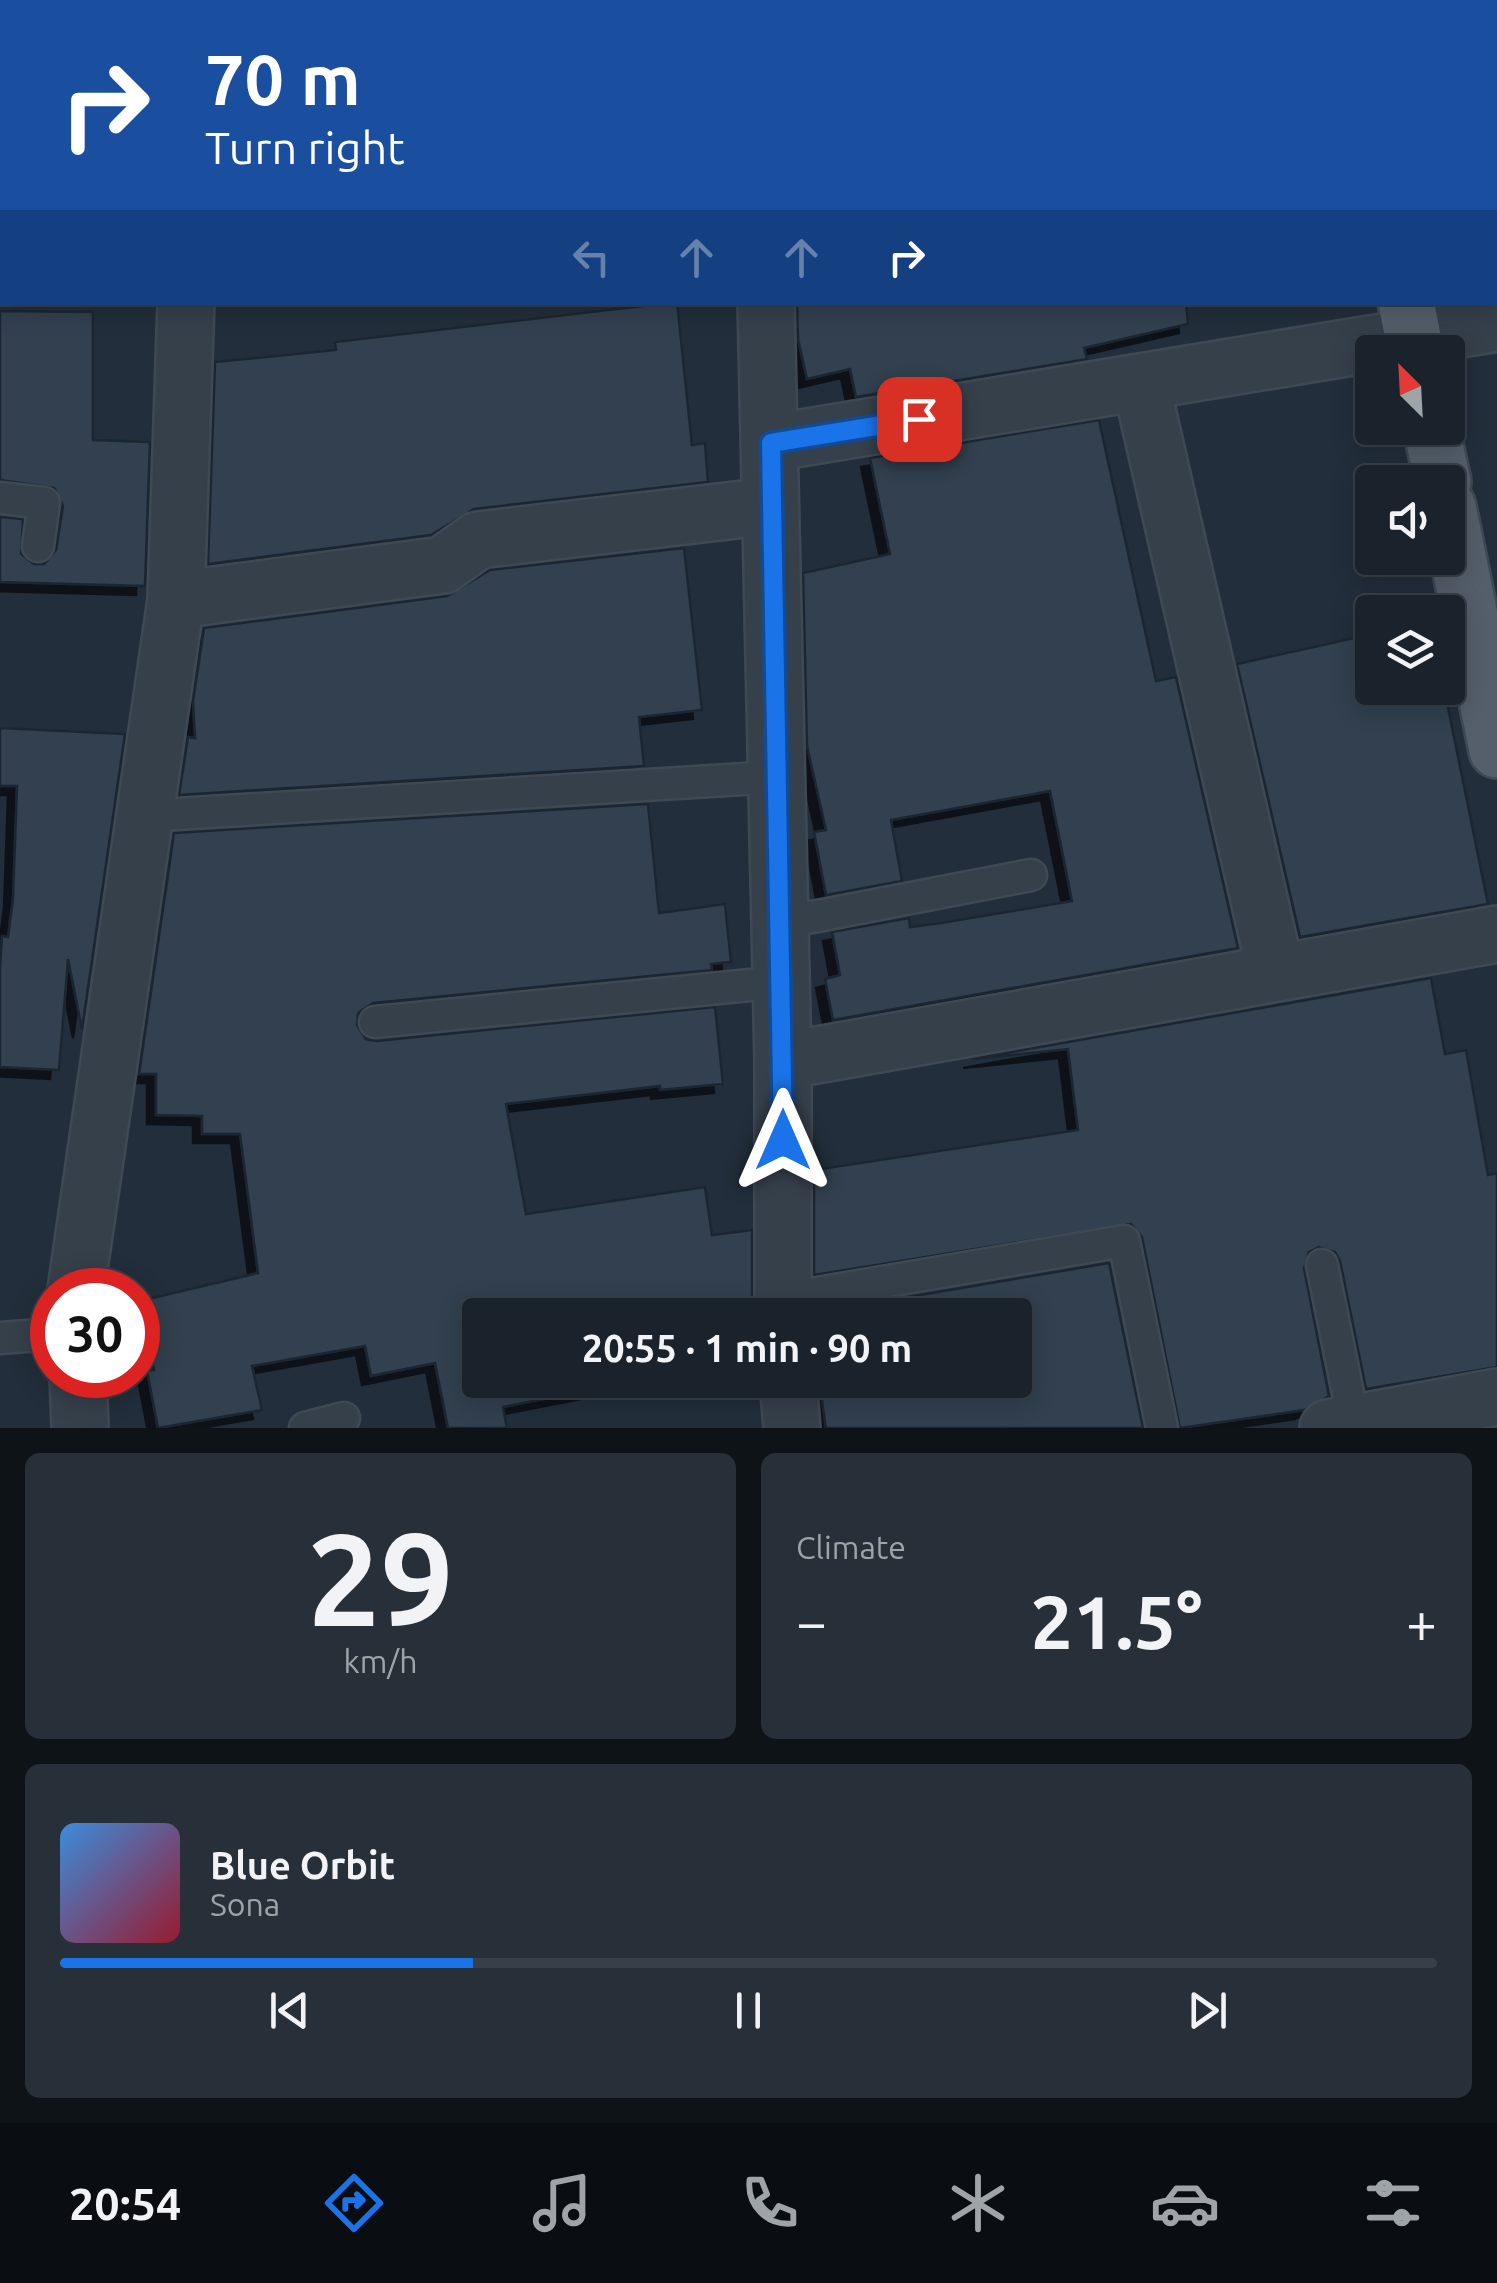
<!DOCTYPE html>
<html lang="en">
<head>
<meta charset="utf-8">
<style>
	body { margin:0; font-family:Ubuntu,sans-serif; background:#272f38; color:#f1f3f6; height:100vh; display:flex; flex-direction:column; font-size:38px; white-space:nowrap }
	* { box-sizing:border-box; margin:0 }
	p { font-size:32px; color:#9fa4a9 }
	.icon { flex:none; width:55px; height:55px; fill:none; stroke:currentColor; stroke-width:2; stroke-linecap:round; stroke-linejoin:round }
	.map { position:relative; height:1428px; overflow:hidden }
	.drawer { display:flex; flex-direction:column; gap:25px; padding:25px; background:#0e1318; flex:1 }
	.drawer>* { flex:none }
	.hud { position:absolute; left:0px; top:0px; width:1498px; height:305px; box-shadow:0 5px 25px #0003,0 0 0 2px #383f48; background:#1a4fa0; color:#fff; overflow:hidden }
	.needle { width:65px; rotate:336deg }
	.tools { position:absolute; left:1355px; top:335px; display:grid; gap:20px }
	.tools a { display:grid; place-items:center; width:110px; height:110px; border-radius:10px; background:#1a222c; box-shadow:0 5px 25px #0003,0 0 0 2px #383f48; font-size:50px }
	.speed { position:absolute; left:30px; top:1268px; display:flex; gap:20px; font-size:50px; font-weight:700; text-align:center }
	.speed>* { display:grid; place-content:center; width:130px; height:130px; border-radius:50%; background:#1a222c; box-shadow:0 5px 25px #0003,0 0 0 2px #383f48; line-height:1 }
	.speed .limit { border:15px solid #d22; background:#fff; color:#111 }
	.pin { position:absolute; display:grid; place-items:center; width:85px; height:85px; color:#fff; margin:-42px; border-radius:20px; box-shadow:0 5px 15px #0006 }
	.me { position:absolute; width:110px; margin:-55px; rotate:0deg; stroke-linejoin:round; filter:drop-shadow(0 0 8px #0008) }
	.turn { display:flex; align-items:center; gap:35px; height:210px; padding:0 40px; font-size:45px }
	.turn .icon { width:130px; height:130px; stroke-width:2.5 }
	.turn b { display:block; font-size:70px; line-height:85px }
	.lanes { display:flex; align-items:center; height:95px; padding:0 40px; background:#0003; justify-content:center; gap:50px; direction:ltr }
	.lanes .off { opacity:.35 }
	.big { font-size:75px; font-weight:700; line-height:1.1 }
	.drawer .card { flex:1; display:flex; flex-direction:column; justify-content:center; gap:15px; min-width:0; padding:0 35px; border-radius:15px; background:#272f38 }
	.drawer .dial { align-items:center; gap:0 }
	.dial b { font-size:130px; line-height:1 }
	.song { display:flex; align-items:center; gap:30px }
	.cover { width:120px; height:120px; border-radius:15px; background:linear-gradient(135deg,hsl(210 70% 55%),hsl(350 70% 35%)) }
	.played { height:10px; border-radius:5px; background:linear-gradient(90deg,#1a73e8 30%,#383f48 30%) }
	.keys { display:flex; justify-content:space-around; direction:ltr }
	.heat { display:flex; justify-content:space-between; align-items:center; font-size:55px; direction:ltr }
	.drawer .tiles { flex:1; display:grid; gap:25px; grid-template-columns:1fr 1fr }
	.card:last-child { grid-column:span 2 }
	.trip { position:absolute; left:462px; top:1298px; width:570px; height:100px; border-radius:10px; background:#1a222c; box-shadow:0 5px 25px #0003,0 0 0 2px #383f48; font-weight:700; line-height:100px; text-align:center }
	.dock { display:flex; height:160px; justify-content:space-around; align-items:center; background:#0a0e12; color:#9fa4a9 }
	.dock .icon { width:70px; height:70px }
	.dock .active { color:#1a73e8 }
	.dock b { font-size:45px; color:#f1f3f6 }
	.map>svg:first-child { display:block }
	.building { fill:#31404f; stroke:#1d2732; stroke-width:2.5; filter:url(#shadow) }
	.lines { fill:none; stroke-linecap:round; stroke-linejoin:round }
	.lane-casing { stroke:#3f4954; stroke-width:35 }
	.street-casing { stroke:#3f4954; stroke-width:60 }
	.primary-casing { stroke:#3f4954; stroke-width:60 }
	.lane { stroke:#36404b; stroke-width:30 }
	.street { stroke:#36404b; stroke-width:55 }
	.primary { stroke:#545f6b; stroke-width:55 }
	.route-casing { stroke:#114b97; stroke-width:25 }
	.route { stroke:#1a73e8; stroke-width:18 }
</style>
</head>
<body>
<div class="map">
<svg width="1497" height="1428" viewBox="0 0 1497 1428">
	<defs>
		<filter id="shadow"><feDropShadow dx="-9" dy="9" stdDeviation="0" flood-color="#0009"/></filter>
	</defs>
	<rect width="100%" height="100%" fill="#222e3b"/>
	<g class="building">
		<polygon points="677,302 692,445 705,443 708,482 474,509 431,535 208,564 215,362 336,350 335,342"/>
		<polygon points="797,302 1186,302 1188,324 1084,348 1087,359 856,397 850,369 807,379 798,339"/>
		<polygon points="0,311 93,312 93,440 150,442 145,586 0,582 0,517 23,519 21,554 34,564 44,564 56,550 63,506 54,488 0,480"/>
		<polygon points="1099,420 1156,681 1176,677 1238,948 833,1020 825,979 840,975 832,932 909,918 910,927 941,923 1072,901 1050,791 891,820 902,881 826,895 814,832 826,830 807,746 803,573 890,554 870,458"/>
		<polygon points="684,548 702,710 639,717 644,766 179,795 188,737 195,738 193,701 204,628 447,596 490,570"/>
		<polygon points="1372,634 1372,688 1444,688 1488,904 1300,937 1237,664"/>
		<polygon points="0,728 125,734 82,1029 68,959 59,1070 0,1067 0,968 2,936 8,937 13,899 17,786 0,786"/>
		<polygon points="648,804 659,913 725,904 731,962 711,964 712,970 373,1003 358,1013 357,1025 366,1039 377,1041 715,1007 723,1084 660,1090 660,1086 506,1104 526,1214 705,1187 712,1235 752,1230 752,1315 480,1315 480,1380 588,1380 590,1390 503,1407 507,1428 448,1428 435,1363 371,1376 365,1346 252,1366 262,1410 158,1428 147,1371 154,1370 140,1301 258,1273 240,1134 202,1134 202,1116 156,1115 156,1074 139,1074 174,833"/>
		<polygon points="1431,978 1445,1054 1466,1050 1488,1175 1497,1173 1497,1367 1366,1389 1340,1261 1335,1252 1319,1247 1309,1252 1304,1268 1329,1396 1304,1410 1180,1428 1142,1237 1131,1224 814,1275 814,1170 1078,1130 1068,1049 972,1059"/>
		<polygon points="1109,1263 1143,1428 826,1428 819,1380 1015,1380 1015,1315 814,1313"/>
	</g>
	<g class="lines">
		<g class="lane-casing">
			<g id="lane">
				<polyline points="0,54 2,54"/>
				<polyline points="0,498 44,503 38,546"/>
				<polyline points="144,816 777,777"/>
				<polyline points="781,923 1031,875"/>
				<polyline points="375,1022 781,982"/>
				<polyline points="1322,1265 1354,1423"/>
				<polyline points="782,1299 1124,1241 1162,1428"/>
				<polyline points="0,1338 52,1334"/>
				<polyline points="305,1428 344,1418"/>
			</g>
		</g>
		<g class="street-casing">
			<g id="street">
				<polyline points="154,0 154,2"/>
				<polyline points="754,0 754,2"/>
				<polyline points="766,302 783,1061 783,1315"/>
				<polyline points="1141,384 1276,973"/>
				<polyline points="771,443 1497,323"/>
				<polyline points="176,600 443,565 478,540 770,506"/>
				<polyline points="783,1061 1497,934"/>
				<polyline points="76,1290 176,600 186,302"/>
				<polyline points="78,1375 80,1428"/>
				<polyline points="788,1380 792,1428"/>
				<polyline points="1328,1428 1497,1397"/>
			</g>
		</g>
		<g class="primary-casing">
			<g id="primary">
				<polyline points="1347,0 1347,2"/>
				<polyline points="1406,302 1416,352"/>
				<polyline points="1431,428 1443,482"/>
				<polyline points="1448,507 1497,750"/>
			</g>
		</g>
		<use href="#lane" class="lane"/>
		<use href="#street" class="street"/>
		<use href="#primary" class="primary"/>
	</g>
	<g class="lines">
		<g class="route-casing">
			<polyline id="route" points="783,1140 771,443 919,419"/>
		</g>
		<use href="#route" class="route"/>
	</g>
</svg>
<div class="tools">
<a><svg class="needle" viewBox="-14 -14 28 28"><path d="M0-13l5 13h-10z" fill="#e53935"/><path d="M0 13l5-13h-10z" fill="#9fa4a9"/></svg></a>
<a><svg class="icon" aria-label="sound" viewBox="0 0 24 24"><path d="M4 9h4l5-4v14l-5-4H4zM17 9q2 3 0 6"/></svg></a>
<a><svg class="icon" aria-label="layers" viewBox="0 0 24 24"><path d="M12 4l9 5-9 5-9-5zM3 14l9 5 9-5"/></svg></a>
</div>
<div class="speed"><div class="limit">30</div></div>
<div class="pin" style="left:919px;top:419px;background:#d93025"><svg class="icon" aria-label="arrive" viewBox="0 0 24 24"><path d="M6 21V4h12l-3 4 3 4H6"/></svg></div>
<svg class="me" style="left:783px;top:1140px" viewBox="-20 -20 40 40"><path d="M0-17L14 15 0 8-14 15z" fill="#1a73e8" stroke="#fff" stroke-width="4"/></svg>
<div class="trip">20:55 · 1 min · 90 m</div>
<div class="hud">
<div class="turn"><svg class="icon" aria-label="right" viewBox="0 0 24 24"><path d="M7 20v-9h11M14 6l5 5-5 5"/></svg><div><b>70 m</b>Turn right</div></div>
<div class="lanes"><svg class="icon off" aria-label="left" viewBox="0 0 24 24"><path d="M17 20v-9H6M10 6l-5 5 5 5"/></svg><svg class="icon off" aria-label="ahead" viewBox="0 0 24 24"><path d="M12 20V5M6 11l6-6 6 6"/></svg><svg class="icon off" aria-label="ahead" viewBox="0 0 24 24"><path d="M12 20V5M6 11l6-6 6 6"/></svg><svg class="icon" aria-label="right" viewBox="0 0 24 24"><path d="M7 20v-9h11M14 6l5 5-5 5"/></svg></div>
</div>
</div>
<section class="drawer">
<div class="tiles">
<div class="card dial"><b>29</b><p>km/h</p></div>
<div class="card"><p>Climate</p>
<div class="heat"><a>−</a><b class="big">21.5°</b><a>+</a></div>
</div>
<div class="card">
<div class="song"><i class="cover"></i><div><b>Blue Orbit</b><p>Sona</p></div></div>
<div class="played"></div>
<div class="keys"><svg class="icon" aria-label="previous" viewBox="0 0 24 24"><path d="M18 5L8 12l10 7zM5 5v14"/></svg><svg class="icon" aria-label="pause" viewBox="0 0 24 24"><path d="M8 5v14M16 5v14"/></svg><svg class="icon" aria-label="next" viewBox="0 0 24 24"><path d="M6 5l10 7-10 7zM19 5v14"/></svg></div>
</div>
</div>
</section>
<nav class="dock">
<b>20:54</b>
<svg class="icon active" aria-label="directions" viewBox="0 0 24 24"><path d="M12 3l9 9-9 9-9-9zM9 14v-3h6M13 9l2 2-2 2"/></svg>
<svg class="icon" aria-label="music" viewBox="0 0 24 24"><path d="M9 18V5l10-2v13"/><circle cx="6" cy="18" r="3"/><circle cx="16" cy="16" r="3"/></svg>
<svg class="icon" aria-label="phone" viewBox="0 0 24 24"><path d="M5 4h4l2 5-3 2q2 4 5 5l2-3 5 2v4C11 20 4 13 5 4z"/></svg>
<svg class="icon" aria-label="climate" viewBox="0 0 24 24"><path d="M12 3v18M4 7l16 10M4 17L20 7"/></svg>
<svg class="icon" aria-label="car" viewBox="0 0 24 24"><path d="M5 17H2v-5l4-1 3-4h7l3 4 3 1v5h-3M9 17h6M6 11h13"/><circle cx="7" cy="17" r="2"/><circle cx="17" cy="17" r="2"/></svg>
<svg class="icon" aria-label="filters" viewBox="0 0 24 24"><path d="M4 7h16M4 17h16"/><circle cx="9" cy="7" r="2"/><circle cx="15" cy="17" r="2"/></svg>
</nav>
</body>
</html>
